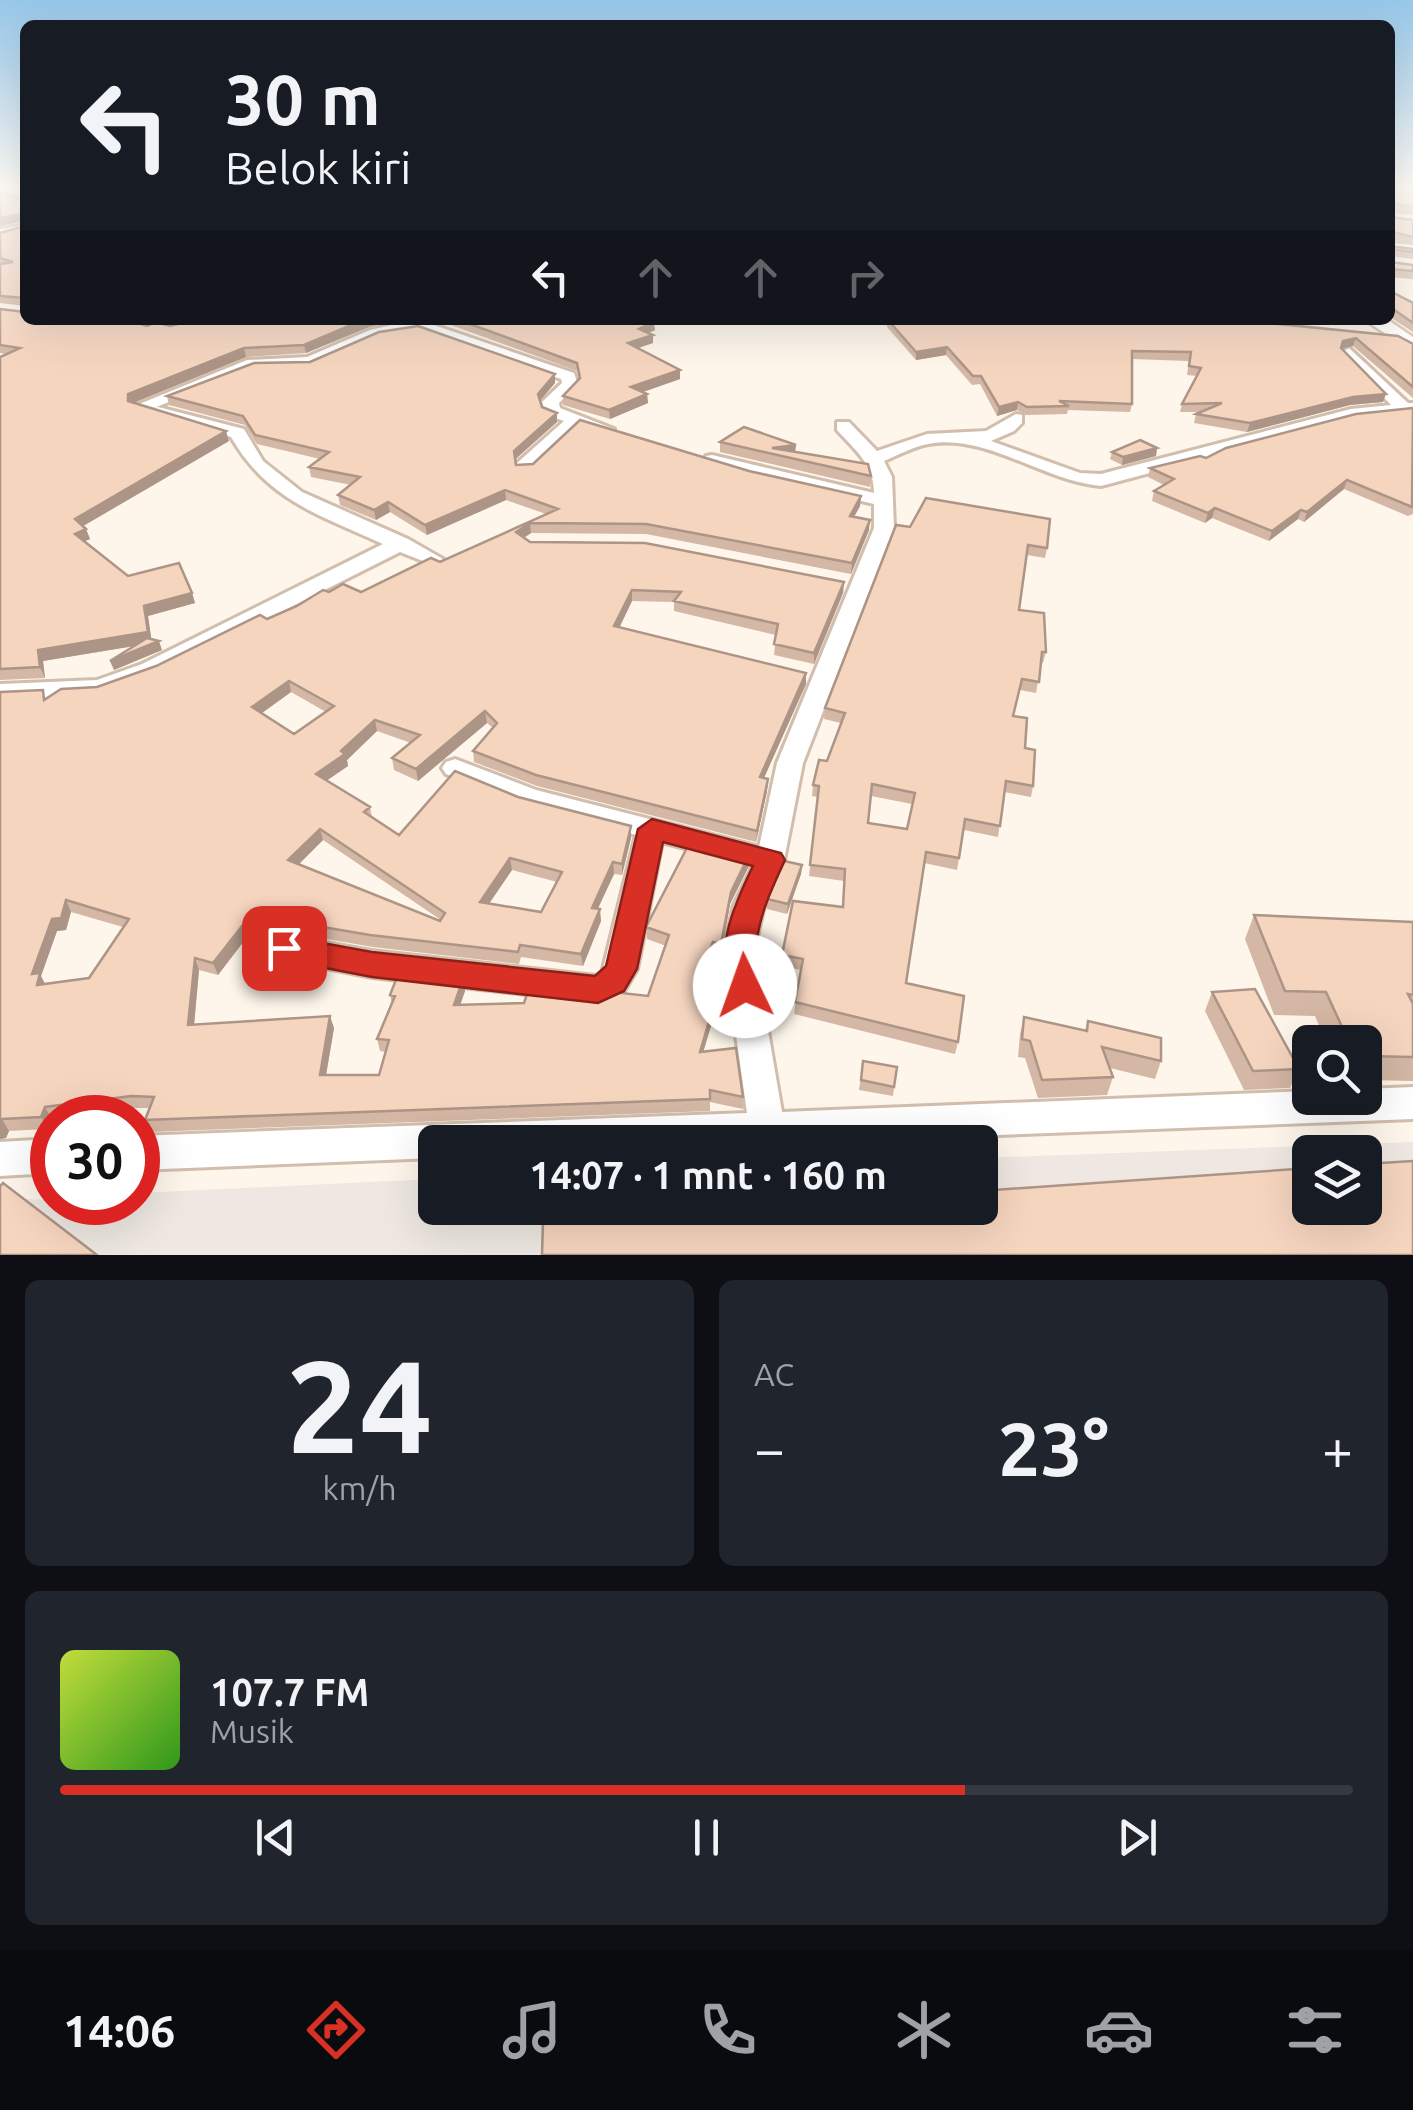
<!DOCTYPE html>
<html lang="id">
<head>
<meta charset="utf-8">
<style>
	body { margin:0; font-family:Ubuntu,sans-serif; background:#20242c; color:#f1f3f6; height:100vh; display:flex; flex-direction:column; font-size:38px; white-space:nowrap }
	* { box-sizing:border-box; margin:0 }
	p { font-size:32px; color:#9ea1a6 }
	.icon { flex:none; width:55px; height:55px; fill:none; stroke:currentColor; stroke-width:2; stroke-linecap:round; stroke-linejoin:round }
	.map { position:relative; height:1255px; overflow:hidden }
	.panel { display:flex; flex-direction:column; gap:25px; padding:25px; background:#0d0f14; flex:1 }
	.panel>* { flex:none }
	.hud { position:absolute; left:20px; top:20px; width:1375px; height:305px; border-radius:15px; box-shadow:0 10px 40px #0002; background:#171b24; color:#f1f3f6; overflow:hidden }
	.tools { position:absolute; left:1292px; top:1025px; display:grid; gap:20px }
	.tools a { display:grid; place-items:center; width:90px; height:90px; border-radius:15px; background:#171b24; box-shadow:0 10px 40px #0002; font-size:50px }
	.speed { position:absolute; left:30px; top:1095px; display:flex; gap:20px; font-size:50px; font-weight:700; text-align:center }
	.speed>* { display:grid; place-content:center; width:130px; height:130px; border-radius:50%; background:#171b24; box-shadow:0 10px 40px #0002; line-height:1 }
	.speed .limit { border:15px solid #d22; background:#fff; color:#111 }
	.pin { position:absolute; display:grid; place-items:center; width:85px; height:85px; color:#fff; margin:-42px; border-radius:20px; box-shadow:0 5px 15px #0006 }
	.me { position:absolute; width:110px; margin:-55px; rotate:357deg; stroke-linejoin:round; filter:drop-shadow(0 0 8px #0008) }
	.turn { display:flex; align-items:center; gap:35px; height:210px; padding:0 40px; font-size:45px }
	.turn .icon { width:130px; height:130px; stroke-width:2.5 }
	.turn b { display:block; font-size:70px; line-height:85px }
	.lanes { display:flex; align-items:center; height:95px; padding:0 40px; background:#0003; justify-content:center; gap:50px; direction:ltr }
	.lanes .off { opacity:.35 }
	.big { font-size:75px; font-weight:700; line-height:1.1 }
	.panel .card { flex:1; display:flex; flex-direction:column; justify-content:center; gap:15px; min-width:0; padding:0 35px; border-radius:15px; background:#20242c }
	.panel .dial { align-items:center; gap:0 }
	.dial b { font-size:130px; line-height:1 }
	.song { display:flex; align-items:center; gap:30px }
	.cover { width:120px; height:120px; border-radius:15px; background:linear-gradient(135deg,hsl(70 70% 55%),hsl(110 70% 35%)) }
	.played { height:10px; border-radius:5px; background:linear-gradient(90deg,#d93025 70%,#363941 70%) }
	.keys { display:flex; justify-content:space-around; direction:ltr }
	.heat { display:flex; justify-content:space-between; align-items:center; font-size:55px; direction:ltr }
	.panel .tiles { flex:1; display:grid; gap:25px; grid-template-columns:1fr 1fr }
	.card:last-child { grid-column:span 2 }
	.trip { position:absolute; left:418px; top:1125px; width:580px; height:100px; border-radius:15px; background:#171b24; box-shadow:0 10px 40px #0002; font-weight:700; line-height:100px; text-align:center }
	.menu { display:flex; height:160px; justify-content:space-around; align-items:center; background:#090b0e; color:#9ea1a6 }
	.menu .icon { width:70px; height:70px }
	.menu .current { color:#d93025 }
	.menu b { font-size:45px; color:#f1f3f6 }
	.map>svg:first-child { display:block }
	.industrial { fill:#efe8e2; fill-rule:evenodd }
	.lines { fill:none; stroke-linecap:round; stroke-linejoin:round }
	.street-casing { stroke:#d2bead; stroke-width:6 }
	.secondary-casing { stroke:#d8c0ad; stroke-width:5 }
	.street { fill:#fff; fill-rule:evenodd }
	.secondary { fill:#fff; fill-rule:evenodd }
	.wall { fill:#d4b7a4; fill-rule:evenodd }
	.shaded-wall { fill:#ac9586 }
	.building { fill:#f6d5bf; stroke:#ac9586; stroke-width:2.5; fill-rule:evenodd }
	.route { fill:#d93025; stroke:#8d1f18; stroke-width:2.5 }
</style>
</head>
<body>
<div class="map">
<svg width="1413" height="1255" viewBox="0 0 1413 1255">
	<rect width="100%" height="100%" fill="#fef6ea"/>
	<path class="industrial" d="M1413,1142V1255H0V1202L21,1199L138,1202V1193L435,1179V1208H980V1158ZM1310,1152H1365V1208H1310Z"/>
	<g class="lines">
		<g class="street-casing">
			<g id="street">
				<polygon points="1390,213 1413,215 1413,223 1390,221"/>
				<polygon points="25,225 25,233 0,237 0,229"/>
				<polygon points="1390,243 1413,245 1413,253 1390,251"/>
				<polygon points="413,320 427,320 428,323 574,373 578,384 559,403 560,408 614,429 605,434 579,426 531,471 517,471 517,463 564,421 546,415 542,402 562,383 561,379 420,331 379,337 310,367 255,368 146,411 134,411 132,407 247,360 307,357 370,330"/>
				<path d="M1349,348L1408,403H1413V413L1352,419L1101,486C1043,481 986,433 928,444C913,447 898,455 884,461L892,477L894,528L803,763L784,860L764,905L754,950L782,1112L1310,1091V1098H1365V1089L1413,1087V1119L817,1142H435V1158L138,1170V1136L747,1113L724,950L734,905L753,866L662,842L637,969L624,991L598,1002L372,977L285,960L274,957L270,948L274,939L285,936L372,951L596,976L602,973L636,835L520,805L446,774L442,768L446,762L455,759L536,790L759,847L777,763L874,528V504L706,464V456L712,455L874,493C874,464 855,450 837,430V422H849L877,451L927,434L986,431L1016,414L1022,415V423L1014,431L991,441L1080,473L1101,474L1351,409L1391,405L1344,356L1341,353Z"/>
				<path d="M158,407L244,429L263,461L302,492L408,539L443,559L433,565L400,552L158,674L100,695L0,700V684L97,680L142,664L383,544C320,515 268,501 231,437L152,416V408Z"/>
				<polygon points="52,1139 52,1173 0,1176 0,1142"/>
			</g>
		</g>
		<g class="secondary-casing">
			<polygon id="secondary" points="1365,320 1388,320 1413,337 1413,352"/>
		</g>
		<use href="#street" class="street"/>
		<use href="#secondary" class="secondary"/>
	</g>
	<g class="wall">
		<polygon points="1390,186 1413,186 1413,214 1391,209"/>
		<polygon points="1390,217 1413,220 1413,244 1391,239"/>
		<polygon points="25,226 25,320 147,326 369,327 306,353 246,357 132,403 229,441 83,526 86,529 90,539 85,541 128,576 192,593 195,603 148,616 151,639 162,650 114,670 135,646 43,661 45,678 0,680 0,357 6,354 0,353 0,309 25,312 25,306 0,303 0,233"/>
		<polygon points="1390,246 1413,249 1413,259 1390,256"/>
		<polygon points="1390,262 1413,265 1413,279 1390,277"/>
		<polygon points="1390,291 1413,303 1413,332 1390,317"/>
		<polygon points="437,320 648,320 655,330 649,333 653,335 653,343 638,348 680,379 642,392 647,394 648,403 610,419 563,405 563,396 579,379 577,371"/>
		<polygon points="887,320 1239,320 1413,344 1413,398 1353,346 1342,349 1383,402 1350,405 1247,432 1194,423 1196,414 1201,412 1180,412 1182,404 1197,376 1187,375 1189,361 1132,359 1132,404 1130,412 1068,410 1067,414 1026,415 1017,410 997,416 980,384 972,385 946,355 916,360 887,327"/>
		<polygon points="1321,320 1366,320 1364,324"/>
		<path d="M555,383L540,401L542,407L557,413V422L515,460L516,465L749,471L861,496L860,506L854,517L869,530L851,574L646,534L531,533L524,538L530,542L844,582L843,593L814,664L774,655L776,635L674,611V602L632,601L619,627L806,684L764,778L768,779L767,791L756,842L537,786L474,762L473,751L493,728L487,723L418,781L394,770L392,758L411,743L377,731L347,760L348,766L326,780L370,807L372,817L399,835L518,797L631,838L622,875L614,874L598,908L601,921L583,966L521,957L519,964L373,947L286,932L273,935L269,942L247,937L218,975L199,970L194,1025L334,1028L326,1075H379L386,1052L380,1051L377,1039L392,1004L390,995L463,979L465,991L460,1005L648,996L666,946L647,939L646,927L748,868L730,904L721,956L713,954L702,980L720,996L703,1051L743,1097V1109L710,1102V1111L150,1132L145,1120L149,1108H136L52,1118L48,1129L9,1131L6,1138L0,1139L46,699L97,687L156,666L329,592H361L440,562L546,514L506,500L427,535L390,512L376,520L340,505L338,495L351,485L311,477L309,467L320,459L257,444L245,425L169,405L167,396ZM291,692L326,712L294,734L262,713ZM323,840L441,920L440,921L299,864ZM512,870L557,882L541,912L489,903ZM71,912L123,927L89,978L45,984L41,976L57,931L66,930Z"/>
		<polygon points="1413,408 1413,514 1408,516 1344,489 1304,522 1298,519 1269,541 1212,518 1205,523 1152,501 1154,491 1164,485 1148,477 1150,468 1206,458"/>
		<polygon points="720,442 796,452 871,476 870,487 720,452"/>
		<polygon points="1157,448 1156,456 1122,465 1110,459 1112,452"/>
		<path d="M896,525L1047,548L1045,558L1027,555L1019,610L1046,652L1043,663H1041L1036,693L1020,690L1013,716L1025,748L1033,786L1031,797L1004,792L998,837L964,830L957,870L924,863L906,983L958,1042L955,1054L794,1014L801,970L781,966L782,955L842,907L844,881L809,876L818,797L812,796L813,785L827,761L841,723L824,719L825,708ZM871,796L912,804L907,829L868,823Z"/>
		<polygon points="802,865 801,874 787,914 767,909 767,899"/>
		<polygon points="1254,915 1413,922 1413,1081 1365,1080 1365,1042 1326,1042 1315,1016 1274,1015 1245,939"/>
		<polygon points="1212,992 1299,1069 1290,1088 1244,1090 1205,1011"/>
		<polygon points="1024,1017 1085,1030 1088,1021 1161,1061 1155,1079 1110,1068 1113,1077 1107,1095 1038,1098 1025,1058 1018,1057 1020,1034"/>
		<polygon points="863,1061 894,1087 893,1096 859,1090"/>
	</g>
	<g class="shaded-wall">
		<polygon points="22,214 24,221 0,226 0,218"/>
		<polygon points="363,320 397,320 369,327 306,353 304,345"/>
		<polygon points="654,322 655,330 639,337 639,329"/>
		<polygon points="653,335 653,343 629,351 628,343"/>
		<polygon points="1356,338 1353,346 1340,349 1343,341"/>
		<polygon points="947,347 946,355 916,360 916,352"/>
		<polygon points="244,348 246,357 131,404 128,401 128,394"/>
		<polygon points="680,370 680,379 632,396 631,387"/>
		<polygon points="555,374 555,383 538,403 538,394"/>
		<polygon points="647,394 648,403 610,419 609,410"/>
		<polygon points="1386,394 1383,402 1350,405 1247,432 1250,423 1353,397"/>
		<polygon points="1018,402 1017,410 997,416 999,407"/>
		<polygon points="557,413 557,422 514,460 514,451"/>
		<polygon points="226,431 229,441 78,529 75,519"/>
		<polygon points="796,445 795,454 772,448"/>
		<polygon points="1157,448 1156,456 1122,465 1123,457"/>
		<polygon points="1347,480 1344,489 1304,522 1307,512"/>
		<polygon points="505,490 506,500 427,535 425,525"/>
		<polygon points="861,496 860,506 849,526 850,516"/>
		<polygon points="388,502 390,512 376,520 374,510"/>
		<polygon points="1215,508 1212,518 1205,523 1208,513"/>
		<polygon points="1301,510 1298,519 1269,541 1272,531"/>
		<polygon points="870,520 869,530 851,574 852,563"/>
		<polygon points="530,523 531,533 517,542 516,532"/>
		<polygon points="86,529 90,539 78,544 75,534"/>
		<polygon points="844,582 843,593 814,664 814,653"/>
		<polygon points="632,590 632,601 615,637 614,626"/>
		<polygon points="192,593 195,603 148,616 152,643 43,661 45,678 40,667 38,650 144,606"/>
		<polygon points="159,641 162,650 114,670 110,661"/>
		<polygon points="806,673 806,684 759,789 760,777"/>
		<polygon points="289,681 291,692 255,718 252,707"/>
		<polygon points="485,711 487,723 418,781 416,769"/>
		<polygon points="375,720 377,731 347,760 348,766 319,786 316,774"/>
		<polygon points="768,779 767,791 756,842 757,831"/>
		<polygon points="631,826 631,838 622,875 622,864"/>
		<polygon points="320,829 323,840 291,872 288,860"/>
		<polygon points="748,857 748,868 730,904 721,956 721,944 731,892"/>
		<polygon points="510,858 512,870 482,914 480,902"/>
		<polygon points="613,862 614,874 593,919 592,908"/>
		<polygon points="802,865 801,874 787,914 788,904"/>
		<polygon points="66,900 71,912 66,930 57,931 41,976 45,984 43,997 32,974 52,919"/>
		<polygon points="600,909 601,921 583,966 581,954"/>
		<polygon points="282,920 286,932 273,935 269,942 265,930 269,924"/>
		<polygon points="243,925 247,937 218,975 213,963"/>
		<polygon points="713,942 713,954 698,991 698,979"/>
		<polygon points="195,958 199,970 193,1037 188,1025"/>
		<polygon points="463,979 465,991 456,1017 454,1005"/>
		<polygon points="720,984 720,996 700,1063 700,1052"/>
		<polygon points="330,1016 334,1028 324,1087 320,1075"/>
		<polygon points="45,1107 52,1119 48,1129 41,1117"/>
		<polygon points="2,1119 9,1131 6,1138 0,1139 0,1123"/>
	</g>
	<g class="building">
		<polygon points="1390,186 1413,186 1413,207 1392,203 1390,214"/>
		<polygon points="0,193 25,199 25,222 22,214 0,218"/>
		<polygon points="1390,217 1413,220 1413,237 1393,232 1390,244"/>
		<polygon points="25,226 25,298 0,296 0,264 13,262 0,258 0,233"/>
		<polygon points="1390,246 1413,249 1413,252 1390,249"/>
		<polygon points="1390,262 1413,265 1413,271 1390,269"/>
		<polygon points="1390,291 1413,303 1413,323 1393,309 1390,309"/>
		<polygon points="25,300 25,320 129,320 147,326 156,322 170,326 193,320 363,320 304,345 244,348 128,394 128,401 226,431 75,519 86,529 75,534 128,576 179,563 192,593 144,606 148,632 38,650 40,667 0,669 0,357 20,348 0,345 0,309 25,312"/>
		<polygon points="459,320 648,320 654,322 639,329 653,335 628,343 680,370 631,387 647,394 609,410 563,396 580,378 577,363"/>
		<polygon points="888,320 1239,320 1398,336 1413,344 1413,387 1356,338 1343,341 1341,348 1386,394 1353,397 1250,423 1196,414 1222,403 1182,404 1201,368 1189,366 1191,352 1132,351 1132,404 1059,401 1069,406 1027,407 1018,402 999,407 981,376 973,376 947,347 916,352"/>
		<path d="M418,326L555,374L538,394L542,407L557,413L514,451L516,465L533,464L580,420L749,471L861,496L850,516L870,520L852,563L646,524L530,523L516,532L530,542L645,543L844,582L814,653L774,644L778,624L674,601L681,592L632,590L614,626L806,673L760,777L768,779L757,831L536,775L473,751L497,723L485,711L416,769L392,758L420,735L375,720L341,751L345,754L316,774L370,807L364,812L399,835L455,771L518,797L631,826L622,864L613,862L592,908L600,909L581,954L520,945L518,952L370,935L282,920L269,924L265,930L243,925L213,963L195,958L188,1025L330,1016L320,1075H379L389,1040L377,1039L395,996L390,995L399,972L463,979L454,1005L524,1003L527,994L600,998L604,991L648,996L669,935L646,927L690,842L748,857L731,892L721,944L713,942L698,979L720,984L700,1052L736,1048L743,1097L710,1090V1099L145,1120L154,1097L131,1096L45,1107L41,1117L2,1119L0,1123V692L43,690L44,700L61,689L97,687L156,666L260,615L267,619L297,606L323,590L329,592L343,584L361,592L431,558L440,562L558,509L505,490L425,525L388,502L374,510L338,495L360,477L309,467L329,452L255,435L243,416L167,396L254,363L310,362L379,332ZM289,681L334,706L294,734L252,707ZM320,829L445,913L440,921L288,860ZM510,858L562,872L541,912L480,902ZM66,900L129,919L89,978L37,985L40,973L32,974L52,919L61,918Z"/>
		<polygon points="1413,408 1412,507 1347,480 1307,512 1301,510 1272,531 1215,508 1208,513 1154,491 1174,479 1150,468 1200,456 1206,458 1226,448 1356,414"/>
		<polygon points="744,427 796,445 772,448 868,464 871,476 720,442"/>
		<polygon points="1140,440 1157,448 1123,457 1112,452"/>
		<path d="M926,498L1050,519L1047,548L1028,545L1019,610L1044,613L1046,652H1042L1039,682L1022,679L1013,716L1027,718L1025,748L1035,750L1033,786L1006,781L1000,826L965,819L959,858L926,852L906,983L964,996L958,1042L795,1002L803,959L782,955L793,901L843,907L845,869L810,865L819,786L813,785L819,760L827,761L845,713L825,708L896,525L910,527ZM872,784L915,793L907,829L868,823Z"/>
		<polygon points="147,638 159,641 110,661"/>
		<polygon points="784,861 802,865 788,904 767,899"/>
		<polygon points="1254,915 1413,922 1413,995 1408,994 1413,1004 1413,1057 1365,1056 1365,1042 1349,1042 1326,992 1285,991"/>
		<polygon points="1255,989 1299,1069 1253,1071 1212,992"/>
		<polygon points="1024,1017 1087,1031 1088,1021 1161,1038 1161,1061 1102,1047 1113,1077 1042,1080 1030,1041 1022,1039"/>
		<polygon points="863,1061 897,1067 894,1087 861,1080"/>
		<polygon points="1413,1161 1413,1255 542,1255 543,1222 746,1208 980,1208 980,1191 1310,1168 1310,1208 1365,1208 1365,1164"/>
		<polygon points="3,1183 97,1255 0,1255 0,1186"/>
	</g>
	<linearGradient id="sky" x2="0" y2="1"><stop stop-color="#96c7e9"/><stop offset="0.52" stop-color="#fffbf6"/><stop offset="1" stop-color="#fffbf6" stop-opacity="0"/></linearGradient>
	<rect width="1413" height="361" fill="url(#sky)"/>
	<path class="route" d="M652,819L781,853L785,860C772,888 759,915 756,947C754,964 764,979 756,995L745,999L734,995C712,952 734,905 753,866L663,842L637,969L624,991L598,1003L372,977L284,960L274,957L269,948L274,939L284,936L372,952L595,976L606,966L638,829Z"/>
</svg>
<div class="tools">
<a><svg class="icon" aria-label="search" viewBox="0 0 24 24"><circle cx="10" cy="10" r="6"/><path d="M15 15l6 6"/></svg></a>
<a><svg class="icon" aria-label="layers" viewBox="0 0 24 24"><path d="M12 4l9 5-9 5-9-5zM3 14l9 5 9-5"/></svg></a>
</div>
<div class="speed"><div class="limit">30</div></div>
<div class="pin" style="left:284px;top:948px;background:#d93025"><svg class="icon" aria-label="arrive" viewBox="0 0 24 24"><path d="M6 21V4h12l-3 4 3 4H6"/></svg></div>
<svg class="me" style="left:745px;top:986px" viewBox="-20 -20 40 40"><circle r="19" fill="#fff"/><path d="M0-13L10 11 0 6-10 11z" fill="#d93025"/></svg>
<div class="trip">14:07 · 1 mnt · 160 m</div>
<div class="hud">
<div class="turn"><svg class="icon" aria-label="left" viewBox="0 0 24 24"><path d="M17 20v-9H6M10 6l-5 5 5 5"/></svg><div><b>30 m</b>Belok kiri</div></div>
<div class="lanes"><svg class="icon" aria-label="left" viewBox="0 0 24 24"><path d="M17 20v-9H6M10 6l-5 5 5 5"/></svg><svg class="icon off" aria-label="ahead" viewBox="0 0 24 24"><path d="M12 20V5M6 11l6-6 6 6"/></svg><svg class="icon off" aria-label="ahead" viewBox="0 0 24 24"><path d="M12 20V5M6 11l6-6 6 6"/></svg><svg class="icon off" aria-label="right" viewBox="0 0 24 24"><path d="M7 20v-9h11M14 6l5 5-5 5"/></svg></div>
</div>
</div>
<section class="panel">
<div class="tiles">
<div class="card dial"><b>24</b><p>km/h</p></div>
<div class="card"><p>AC</p>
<div class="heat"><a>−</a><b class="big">23°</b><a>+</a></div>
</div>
<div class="card">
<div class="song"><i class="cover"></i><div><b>107.7 FM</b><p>Musik</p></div></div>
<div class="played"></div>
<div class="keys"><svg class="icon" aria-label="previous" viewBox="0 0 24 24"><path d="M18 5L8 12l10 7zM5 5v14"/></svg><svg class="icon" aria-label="pause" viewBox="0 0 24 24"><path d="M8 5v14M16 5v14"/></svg><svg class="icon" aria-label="next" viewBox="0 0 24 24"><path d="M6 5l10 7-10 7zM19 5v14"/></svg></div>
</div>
</div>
</section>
<nav class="menu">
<b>14:06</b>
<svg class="icon current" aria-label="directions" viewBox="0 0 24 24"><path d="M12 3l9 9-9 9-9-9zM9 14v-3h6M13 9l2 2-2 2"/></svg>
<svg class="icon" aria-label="music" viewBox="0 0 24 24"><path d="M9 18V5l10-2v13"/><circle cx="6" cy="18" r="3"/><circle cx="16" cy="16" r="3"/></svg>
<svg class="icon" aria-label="phone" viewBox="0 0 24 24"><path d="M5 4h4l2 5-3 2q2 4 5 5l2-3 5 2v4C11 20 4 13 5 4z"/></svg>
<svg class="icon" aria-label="climate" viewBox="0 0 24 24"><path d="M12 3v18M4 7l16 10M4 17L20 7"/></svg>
<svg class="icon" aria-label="car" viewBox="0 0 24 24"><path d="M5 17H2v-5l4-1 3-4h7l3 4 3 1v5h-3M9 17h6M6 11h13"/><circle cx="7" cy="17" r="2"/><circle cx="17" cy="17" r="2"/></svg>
<svg class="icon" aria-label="filters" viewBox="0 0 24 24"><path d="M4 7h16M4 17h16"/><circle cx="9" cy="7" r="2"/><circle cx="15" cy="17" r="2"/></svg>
</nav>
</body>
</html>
